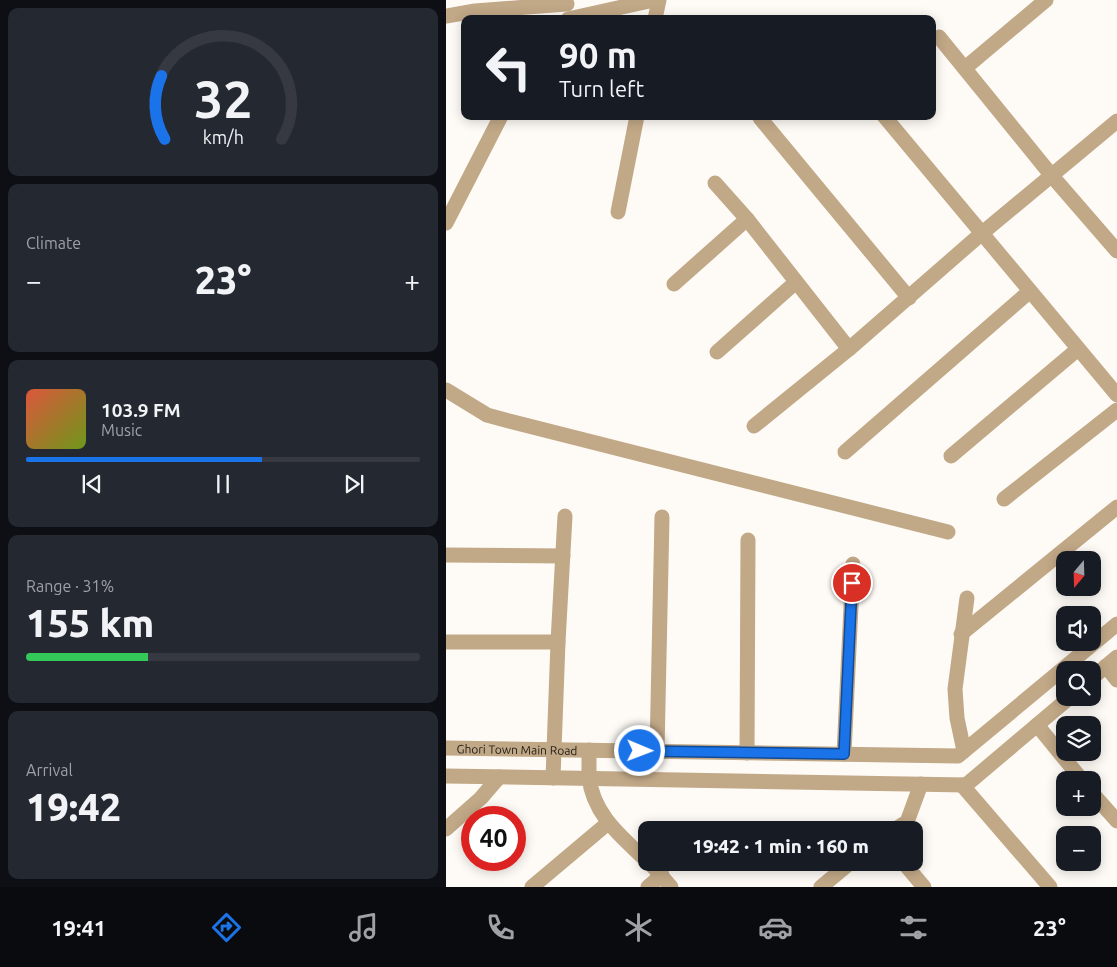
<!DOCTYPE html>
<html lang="en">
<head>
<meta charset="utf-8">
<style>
	body { margin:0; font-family:Ubuntu,sans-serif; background:#242831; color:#f1f3f6; height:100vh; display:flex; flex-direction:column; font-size:19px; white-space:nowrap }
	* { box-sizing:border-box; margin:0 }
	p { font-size:16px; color:#9ea1a6 }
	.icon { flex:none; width:28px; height:28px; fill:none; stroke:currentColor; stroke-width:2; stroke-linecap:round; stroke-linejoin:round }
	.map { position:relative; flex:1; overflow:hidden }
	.drawer { display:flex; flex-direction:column; gap:8px; padding:8px; background:#0d0f14; width:446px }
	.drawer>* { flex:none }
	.hud { position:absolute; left:15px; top:15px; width:475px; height:105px; border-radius:10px; box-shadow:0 2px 12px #0003; background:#171b24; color:#f1f3f6; overflow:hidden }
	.needle { width:32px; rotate:199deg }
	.fabs { position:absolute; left:610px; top:551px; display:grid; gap:10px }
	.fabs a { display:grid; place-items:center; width:45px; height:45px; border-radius:10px; background:#171b24; box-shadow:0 2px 12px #0003; font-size:25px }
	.speed { position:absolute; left:15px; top:806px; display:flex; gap:10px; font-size:25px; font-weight:700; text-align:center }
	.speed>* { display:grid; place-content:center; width:65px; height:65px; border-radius:50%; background:#171b24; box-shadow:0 2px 12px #0003; line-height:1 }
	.speed .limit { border:8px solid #d22; background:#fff; color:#111 }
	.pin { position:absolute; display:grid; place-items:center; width:42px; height:42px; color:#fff; margin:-21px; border:2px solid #fff; border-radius:50%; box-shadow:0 1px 5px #0007 }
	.me { position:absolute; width:55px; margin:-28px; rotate:91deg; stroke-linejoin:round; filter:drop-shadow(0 0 4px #0008) }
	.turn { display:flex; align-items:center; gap:18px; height:105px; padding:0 15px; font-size:22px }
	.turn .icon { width:65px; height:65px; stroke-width:2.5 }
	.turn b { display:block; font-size:35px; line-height:42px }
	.big { font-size:38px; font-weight:800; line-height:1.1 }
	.drawer .widget { flex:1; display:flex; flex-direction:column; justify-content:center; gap:8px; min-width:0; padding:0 18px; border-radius:10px; background:#242831 }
	.drawer .dial { align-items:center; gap:0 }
	.dial svg { height:130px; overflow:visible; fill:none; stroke:#363941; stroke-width:7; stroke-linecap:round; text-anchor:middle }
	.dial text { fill:#f1f3f6; stroke:none }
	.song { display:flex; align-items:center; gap:15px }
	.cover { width:60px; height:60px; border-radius:8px; background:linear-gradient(135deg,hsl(10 70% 55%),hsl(80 70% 35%)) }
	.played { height:5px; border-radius:2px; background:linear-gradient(90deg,#1a73e8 60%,#363941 60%) }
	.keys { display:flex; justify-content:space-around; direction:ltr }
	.heat { display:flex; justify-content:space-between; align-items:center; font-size:28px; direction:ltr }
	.charge { height:8px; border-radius:4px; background:linear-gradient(90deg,#34c759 31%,#363941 0) }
	.trip { position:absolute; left:192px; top:821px; width:285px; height:50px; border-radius:10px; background:#171b24; box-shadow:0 2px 12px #0003; font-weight:800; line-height:50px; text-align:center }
	.tab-bar { display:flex; height:80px; justify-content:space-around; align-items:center; background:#090b0e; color:#9ea1a6 }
	.tab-bar .icon { width:35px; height:35px }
	.tab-bar .active { color:#1a73e8 }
	.tab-bar b { font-size:22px; color:#f1f3f6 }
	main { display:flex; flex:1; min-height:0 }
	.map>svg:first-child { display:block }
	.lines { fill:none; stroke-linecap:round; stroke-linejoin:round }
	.minor { stroke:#c1a887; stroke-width:15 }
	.tertiary { stroke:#c1a887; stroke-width:15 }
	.route-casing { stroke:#114b97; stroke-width:12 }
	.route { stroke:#1a73e8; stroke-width:9 }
	.labels { text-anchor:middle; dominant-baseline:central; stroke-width:4; stroke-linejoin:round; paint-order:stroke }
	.street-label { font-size:12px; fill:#1e1b16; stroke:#fff }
</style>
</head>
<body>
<main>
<section class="drawer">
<div class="widget dial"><svg viewBox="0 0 100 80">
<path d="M14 69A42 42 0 1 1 86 69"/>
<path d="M14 69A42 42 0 0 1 12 30" stroke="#1a73e8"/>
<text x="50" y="56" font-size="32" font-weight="700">32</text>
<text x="50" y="72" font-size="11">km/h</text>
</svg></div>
<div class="widget"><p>Climate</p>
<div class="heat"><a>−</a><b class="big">23°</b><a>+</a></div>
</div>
<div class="widget">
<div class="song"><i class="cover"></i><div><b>103.9 FM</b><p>Music</p></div></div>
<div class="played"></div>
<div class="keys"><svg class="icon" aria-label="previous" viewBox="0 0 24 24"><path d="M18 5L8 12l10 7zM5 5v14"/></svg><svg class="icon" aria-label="pause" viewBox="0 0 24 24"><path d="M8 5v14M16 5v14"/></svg><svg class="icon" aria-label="next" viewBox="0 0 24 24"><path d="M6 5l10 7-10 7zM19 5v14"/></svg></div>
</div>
<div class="widget"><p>Range · 31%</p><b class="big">155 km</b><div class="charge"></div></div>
<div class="widget"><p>Arrival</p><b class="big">19:42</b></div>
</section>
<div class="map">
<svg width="671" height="887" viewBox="0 0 671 887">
	<rect width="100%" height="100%" fill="#fefbf6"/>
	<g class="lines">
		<g class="minor">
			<polyline points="0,16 29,11 121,4"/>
			<polyline points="122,19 208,0"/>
			<polyline points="209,19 213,0"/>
			<polyline points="493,37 606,176 671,251"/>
			<polyline points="519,68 600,0"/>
			<polyline points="438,116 671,395"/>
			<polyline points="314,118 463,298"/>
			<polyline points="269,183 301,219 403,349"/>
			<polyline points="172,212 191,116"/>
			<polyline points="0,223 55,116"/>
			<polyline points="228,284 301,219"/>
			<polyline points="271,352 350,282"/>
			<polyline points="0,390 41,415 63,421 502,532"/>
			<polyline points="308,426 403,349 535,234 671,121"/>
			<polyline points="399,452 584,291"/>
			<polyline points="505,456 632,349"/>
			<polyline points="558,499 671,410"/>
			<polyline points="0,555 117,556"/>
			<polyline points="515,634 671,507"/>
			<polyline points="0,642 112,642"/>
			<polyline points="660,666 671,680"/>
			<polyline points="591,725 636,780"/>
			<polyline points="211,751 216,517"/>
			<polyline points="518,751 511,718 509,689 521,598"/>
			<polyline points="301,753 302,540"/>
			<polyline points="398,754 407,564"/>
			<polyline points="107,778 112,642 119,516"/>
			<polyline points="516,785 604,887"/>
			<polyline points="646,793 671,821"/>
			<polyline points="0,829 35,798 53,777"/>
			<polyline points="457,862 478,887"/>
			<polyline points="86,887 162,823"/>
			<polyline points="202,887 216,875"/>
		</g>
		<g class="tertiary">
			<polyline points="646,678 671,657"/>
			<path id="s1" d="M0,748L512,756L671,624"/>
			<path d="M143,750C143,759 143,769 143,777C147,815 176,837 201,861"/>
			<polyline points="0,776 520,785 623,698"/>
			<polyline points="448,830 461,822 475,784"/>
			<polyline points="203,862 225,887"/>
			<polyline points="375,887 405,862"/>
		</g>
	</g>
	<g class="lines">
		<g class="route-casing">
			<polyline id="route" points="194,751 398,754 406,583"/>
		</g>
		<use href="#route" class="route"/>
	</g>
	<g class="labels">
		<g class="street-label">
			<text stroke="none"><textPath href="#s1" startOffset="71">Ghori Town Main Road</textPath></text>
		</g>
	</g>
</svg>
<div class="fabs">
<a><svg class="needle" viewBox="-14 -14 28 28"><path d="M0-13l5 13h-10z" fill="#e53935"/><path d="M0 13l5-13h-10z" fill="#9ea1a6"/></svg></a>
<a><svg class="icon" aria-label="sound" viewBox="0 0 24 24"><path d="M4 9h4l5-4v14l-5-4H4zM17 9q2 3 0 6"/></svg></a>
<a><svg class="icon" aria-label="search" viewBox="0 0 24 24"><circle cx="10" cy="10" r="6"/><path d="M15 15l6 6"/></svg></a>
<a><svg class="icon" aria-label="layers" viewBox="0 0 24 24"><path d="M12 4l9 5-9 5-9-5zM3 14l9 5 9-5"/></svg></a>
<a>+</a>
<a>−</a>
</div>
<div class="speed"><div class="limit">40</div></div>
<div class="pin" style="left:406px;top:583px;background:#d93025"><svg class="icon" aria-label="arrive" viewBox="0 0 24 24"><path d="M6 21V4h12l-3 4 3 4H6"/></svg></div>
<svg class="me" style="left:194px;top:751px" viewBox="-20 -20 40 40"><circle r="17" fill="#1a73e8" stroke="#fff" stroke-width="3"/><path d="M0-11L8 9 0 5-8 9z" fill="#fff"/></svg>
<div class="trip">19:42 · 1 min · 160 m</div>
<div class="hud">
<div class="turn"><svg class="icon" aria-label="left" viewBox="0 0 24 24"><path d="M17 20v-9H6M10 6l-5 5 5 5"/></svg><div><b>90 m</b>Turn left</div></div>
</div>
</div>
</main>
<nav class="tab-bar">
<b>19:41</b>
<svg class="icon active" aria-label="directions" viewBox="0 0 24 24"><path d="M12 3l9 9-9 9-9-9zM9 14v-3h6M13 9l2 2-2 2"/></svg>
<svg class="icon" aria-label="music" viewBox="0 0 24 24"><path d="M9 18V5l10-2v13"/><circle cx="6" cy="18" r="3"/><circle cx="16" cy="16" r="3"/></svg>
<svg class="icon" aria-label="phone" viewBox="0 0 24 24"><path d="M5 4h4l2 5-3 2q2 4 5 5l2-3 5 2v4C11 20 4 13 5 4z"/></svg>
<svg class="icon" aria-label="climate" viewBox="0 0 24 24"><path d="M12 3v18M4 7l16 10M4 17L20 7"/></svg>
<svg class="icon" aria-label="car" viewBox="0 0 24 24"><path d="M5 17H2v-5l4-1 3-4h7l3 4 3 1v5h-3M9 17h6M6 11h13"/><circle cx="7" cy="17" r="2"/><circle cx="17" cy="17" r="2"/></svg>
<svg class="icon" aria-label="filters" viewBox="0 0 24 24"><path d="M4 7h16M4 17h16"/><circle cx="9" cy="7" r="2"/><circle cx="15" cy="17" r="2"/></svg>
<b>23°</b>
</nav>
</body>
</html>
